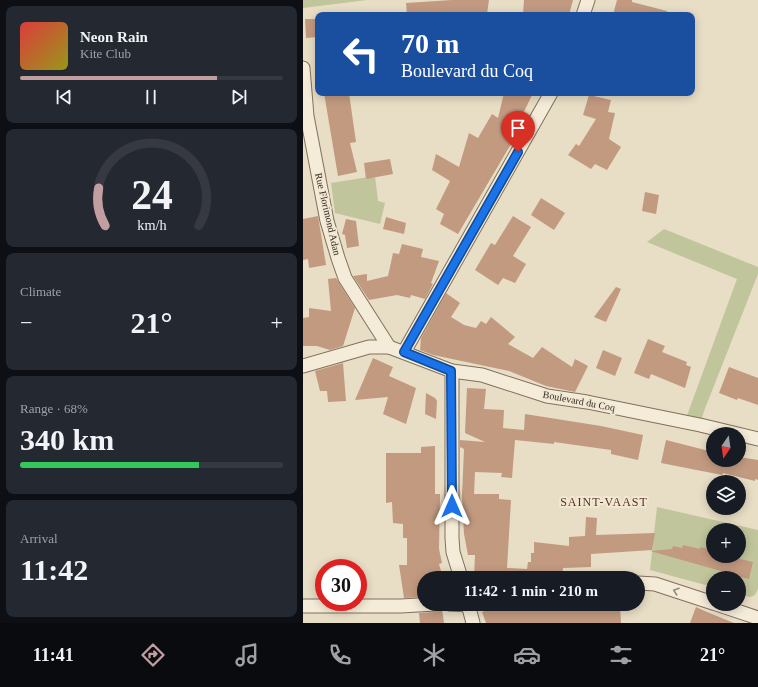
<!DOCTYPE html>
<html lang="en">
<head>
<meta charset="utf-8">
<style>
	body { margin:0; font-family:Georgia,serif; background:#242831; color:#f1f3f6; height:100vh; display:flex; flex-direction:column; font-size:15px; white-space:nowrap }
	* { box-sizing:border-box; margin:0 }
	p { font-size:13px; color:#9ea1a6 }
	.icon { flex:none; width:22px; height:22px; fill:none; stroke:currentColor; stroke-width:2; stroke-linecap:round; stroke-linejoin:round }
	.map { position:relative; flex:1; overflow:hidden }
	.panel { display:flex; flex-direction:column; gap:6px; padding:6px; background:#0d0f14; width:303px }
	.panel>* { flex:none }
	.top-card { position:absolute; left:12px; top:12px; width:380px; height:84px; border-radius:8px; box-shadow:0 2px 10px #0003; background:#1a4fa0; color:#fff; overflow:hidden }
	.needle { width:26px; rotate:193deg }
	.controls { position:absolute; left:403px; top:427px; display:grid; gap:8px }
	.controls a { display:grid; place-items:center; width:40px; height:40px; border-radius:50%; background:#171b24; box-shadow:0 2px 10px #0003; font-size:20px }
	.speed { position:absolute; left:12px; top:559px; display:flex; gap:8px; font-size:20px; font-weight:700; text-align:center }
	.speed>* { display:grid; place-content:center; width:52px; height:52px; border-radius:50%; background:#171b24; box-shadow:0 2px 10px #0003; line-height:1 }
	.speed .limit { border:6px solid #d22; background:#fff; color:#111 }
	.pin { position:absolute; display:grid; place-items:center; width:34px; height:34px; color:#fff; margin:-41px -17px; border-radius:50% 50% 50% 0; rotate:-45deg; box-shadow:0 0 4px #0007 }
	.pin .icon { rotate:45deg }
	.me { position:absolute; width:44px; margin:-22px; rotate:0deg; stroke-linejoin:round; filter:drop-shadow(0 0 3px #0008) }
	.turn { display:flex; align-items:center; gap:14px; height:84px; padding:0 20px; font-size:18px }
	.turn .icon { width:52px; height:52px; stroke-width:2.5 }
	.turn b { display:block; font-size:28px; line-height:34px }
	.big { font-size:30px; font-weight:700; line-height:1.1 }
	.panel .widget { flex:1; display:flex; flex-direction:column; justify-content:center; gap:6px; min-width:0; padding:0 14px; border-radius:8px; background:#242831 }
	.panel .dial { align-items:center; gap:0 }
	.dial svg { height:104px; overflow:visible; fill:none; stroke:#363941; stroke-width:7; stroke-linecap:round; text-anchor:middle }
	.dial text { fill:#f1f3f6; stroke:none }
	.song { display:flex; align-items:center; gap:12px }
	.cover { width:48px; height:48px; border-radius:6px; background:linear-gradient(135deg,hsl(0 70% 55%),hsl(60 70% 35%)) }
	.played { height:4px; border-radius:2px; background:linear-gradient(90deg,#c29ea0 75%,#363941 75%) }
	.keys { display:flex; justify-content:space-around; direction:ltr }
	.heat { display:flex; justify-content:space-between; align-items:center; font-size:22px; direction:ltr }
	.charge { height:6px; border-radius:3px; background:linear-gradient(90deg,#34c759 68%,#363941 0) }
	.trip { position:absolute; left:114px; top:571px; width:228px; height:40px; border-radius:20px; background:#171b24; box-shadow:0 2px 10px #0003; font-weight:700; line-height:40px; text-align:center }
	.tab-bar { display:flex; height:64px; justify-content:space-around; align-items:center; background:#090b0e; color:#9ea1a6 }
	.tab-bar .icon { width:28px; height:28px }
	.tab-bar .on { color:#c29ea0 }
	.tab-bar b { font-size:18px; color:#f1f3f6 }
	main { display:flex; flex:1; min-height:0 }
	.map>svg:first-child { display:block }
	.green { fill:#c1c59b; fill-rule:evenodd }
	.building { fill:#c29a80 }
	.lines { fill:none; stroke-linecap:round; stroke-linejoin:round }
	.street-casing { stroke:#81705e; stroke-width:15 }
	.street { stroke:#f4ebd8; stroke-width:13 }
	.oneway { stroke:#948a7c }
	.route-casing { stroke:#114b97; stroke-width:10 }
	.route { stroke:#1a73e8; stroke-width:7 }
	.labels { text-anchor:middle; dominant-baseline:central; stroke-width:4; stroke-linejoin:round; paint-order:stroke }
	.street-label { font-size:10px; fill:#332920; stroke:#f1e8d4 }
	.quarter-label { font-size:12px; letter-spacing:1px; fill:#5a2f24; stroke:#f1e8d4 }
</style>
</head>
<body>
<main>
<section class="panel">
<div class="widget">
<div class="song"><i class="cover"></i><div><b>Neon Rain</b><p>Kite Club</p></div></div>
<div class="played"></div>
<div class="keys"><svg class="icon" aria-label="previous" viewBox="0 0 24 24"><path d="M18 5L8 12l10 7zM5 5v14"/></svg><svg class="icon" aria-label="pause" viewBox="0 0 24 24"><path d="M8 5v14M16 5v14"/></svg><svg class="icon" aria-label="next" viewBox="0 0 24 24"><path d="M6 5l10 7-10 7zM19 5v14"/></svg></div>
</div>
<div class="widget dial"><svg viewBox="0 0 100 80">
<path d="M14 69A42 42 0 1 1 86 69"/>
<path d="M14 69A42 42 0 0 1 9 40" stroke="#c29ea0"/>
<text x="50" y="56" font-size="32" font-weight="700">24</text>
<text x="50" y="72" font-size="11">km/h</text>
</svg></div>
<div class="widget"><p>Climate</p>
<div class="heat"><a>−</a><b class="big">21°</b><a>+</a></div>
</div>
<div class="widget"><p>Range · 68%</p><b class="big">340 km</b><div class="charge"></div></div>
<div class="widget"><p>Arrival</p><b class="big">11:42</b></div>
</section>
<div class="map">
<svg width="455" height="623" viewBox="0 0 455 623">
	<rect width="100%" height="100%" fill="#e8ddc5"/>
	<g class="green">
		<polygon points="0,0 64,0 0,8"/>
		<polygon points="72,176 75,201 82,203 77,224 32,213 28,183"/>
		<polygon points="361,229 455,267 455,274 401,411 397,425 382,421 434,279 344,242"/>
		<path d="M354,507L455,530V589L452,595L447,597L436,594V578H410V587L347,570ZM410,530H436V556H410Z"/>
	</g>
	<g class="building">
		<polygon points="149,0 186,0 184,14 104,15 103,3"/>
		<polygon points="221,0 270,0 266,15 220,14"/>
		<polygon points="314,0 329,0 329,2 364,11 363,15 310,15"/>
		<polygon points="2,19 15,19 15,37 3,38"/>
		<polygon points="21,93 46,93 53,142 47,143 54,172 35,176"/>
		<polygon points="201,93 230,93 219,116 222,117 211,139 155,234 137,224 141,214 133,209 147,181 129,170 133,154 156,167 166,133 175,138 189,114 195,118"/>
		<polygon points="286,95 308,100 305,112 312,113 306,139 318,147 304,170 292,164 288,169 265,155 273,144 276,146 293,119 280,115"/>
		<polygon points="87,159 90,174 63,179 61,163"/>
		<polygon points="342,192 356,195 353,214 339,211"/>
		<polygon points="238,198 262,213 251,230 228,215"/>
		<polygon points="15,216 23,265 6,268 5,259 0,260 0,219"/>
		<polygon points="210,216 228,227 210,256 223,264 212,283 200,278 195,285 172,270 188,243 192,245"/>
		<polygon points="83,217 103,223 101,234 80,229"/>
		<polygon points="43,219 53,221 56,246 44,248 42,235 39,234"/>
		<polygon points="99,244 120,249 118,257 136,261 128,283 130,284 122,299 108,295 107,298 94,295 66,300 50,276 64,274 64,281 85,276 90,253 96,254"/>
		<polygon points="33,278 52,308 40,346 27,350 14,346 0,346 0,318 6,317 6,308 28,311 25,279"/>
		<polygon points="313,287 318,289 303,322 291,317"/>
		<polygon points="143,293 157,303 148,317 161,325 173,328 178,321 183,324 188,317 212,337 205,344 230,358 239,347 269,367 272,359 285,366 272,392 243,386 206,371 130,355 117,350 118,338"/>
		<polygon points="345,339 362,346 359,352 384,362 383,365 388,367 382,388 348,374 346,379 331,373"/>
		<polygon points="300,350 319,358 312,376 293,368"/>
		<polygon points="70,358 90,367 86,376 113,388 103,424 80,414 85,397 52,400"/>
		<polygon points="40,363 43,401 25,402 24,391 17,391 12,371"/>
		<polygon points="426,367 455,378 455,405 435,398 434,400 416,393"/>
		<polygon points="164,388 183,389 181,409 201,410 200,428 221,430 222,414 298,426 340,435 335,460 308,454 308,450 251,442 251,444 212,440 209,478 198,477 199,473 172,472 171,494 196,494 196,499 208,500 204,568 224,569 225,562 228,562 228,553 231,553 231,542 266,546 266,537 282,536 283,517 294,518 293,535 352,533 349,550 288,554 288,567 260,568 259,578 171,578 172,555 165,555 161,534 159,495 161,449 157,447 157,440 182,442 162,433"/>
		<polygon points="123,393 132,398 134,401 133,419 122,414"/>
		<polygon points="363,440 410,452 410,460 436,460 436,457 455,460 455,480 452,479 452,481 420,473 419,475 358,463"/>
		<polygon points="132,446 132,494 137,494 136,549 139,563 136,564 140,578 121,578 121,597 101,598 96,565 104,565 104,538 100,538 100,524 90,523 89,502 83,503 83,453 118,453 118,447"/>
		<polygon points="380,545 397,549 397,547 410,550 410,556 435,556 437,559 450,562 446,579 433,576 428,578 425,573 347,551 369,549 370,546 379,548"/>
		<polygon points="203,604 299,604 299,605 317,604 318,623 183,623 179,612"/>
		<polygon points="393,607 404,612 431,623 387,623"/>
		<polygon points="139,609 141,623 117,623 116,613 132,612"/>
	</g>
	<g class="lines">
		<g class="street-casing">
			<g id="street">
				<polyline points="280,15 285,0"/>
				<polyline points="0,68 4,116 24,221 35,258 42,278 86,347"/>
				<polyline points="101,352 248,93"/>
				<polyline points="0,366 66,347 86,347 149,371 179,375 244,396 284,402 397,425 455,439"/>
				<polyline points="149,371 149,538 150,552 158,578"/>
				<polyline points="335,583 352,584 410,603"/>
				<polyline points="146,604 166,605"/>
				<polyline points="165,604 170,623"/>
				<polyline points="413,604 455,618"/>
				<polyline points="0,606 98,606 132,604"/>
			</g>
		</g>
		<use href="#street" class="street"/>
	</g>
	<defs><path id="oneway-chevron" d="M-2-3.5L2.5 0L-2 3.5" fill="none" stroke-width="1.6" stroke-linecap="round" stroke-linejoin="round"/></defs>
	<use class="oneway" href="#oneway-chevron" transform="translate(373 591) rotate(-161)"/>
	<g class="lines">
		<g class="route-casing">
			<polyline id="route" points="149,506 148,371 101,352 215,152"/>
		</g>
		<use href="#route" class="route"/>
	</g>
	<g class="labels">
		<g class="street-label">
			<text transform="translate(25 214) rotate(77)">Rue Florimond Adan</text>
			<text transform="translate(276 401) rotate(11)">Boulevard du Coq</text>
		</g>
		<g class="quarter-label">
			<text x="301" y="502">SAINT-VAAST</text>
		</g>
	</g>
</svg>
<div class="controls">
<a><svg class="needle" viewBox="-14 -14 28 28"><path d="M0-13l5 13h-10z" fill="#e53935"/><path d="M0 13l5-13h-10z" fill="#9ea1a6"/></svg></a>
<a><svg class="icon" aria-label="layers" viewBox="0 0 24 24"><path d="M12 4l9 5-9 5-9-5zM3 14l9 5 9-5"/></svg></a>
<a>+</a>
<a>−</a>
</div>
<div class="speed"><div class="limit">30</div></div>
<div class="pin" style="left:215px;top:152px;background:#d93025"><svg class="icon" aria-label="arrive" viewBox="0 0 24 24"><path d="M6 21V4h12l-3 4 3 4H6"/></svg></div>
<svg class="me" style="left:149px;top:506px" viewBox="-20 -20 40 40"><path d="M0-17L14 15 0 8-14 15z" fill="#1a73e8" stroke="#fff" stroke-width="4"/></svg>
<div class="trip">11:42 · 1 min · 210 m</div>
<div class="top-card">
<div class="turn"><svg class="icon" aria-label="left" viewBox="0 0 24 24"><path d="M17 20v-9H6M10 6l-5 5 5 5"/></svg><div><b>70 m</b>Boulevard du Coq</div></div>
</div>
</div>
</main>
<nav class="tab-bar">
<b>11:41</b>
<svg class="icon on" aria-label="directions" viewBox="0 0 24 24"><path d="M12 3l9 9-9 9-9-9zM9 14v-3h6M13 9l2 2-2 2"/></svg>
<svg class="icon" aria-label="music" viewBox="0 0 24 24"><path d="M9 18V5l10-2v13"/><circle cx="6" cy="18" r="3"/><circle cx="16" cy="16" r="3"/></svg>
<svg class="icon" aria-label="phone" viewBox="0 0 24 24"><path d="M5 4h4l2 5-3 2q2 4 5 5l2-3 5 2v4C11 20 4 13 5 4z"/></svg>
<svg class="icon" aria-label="climate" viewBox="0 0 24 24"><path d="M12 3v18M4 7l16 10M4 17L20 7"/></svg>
<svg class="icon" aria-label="car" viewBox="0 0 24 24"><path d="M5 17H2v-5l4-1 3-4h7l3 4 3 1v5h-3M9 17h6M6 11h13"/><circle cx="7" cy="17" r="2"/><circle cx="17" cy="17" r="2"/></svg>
<svg class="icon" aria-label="filters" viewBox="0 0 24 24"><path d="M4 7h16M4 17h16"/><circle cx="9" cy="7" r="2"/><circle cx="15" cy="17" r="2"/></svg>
<b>21°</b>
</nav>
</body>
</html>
